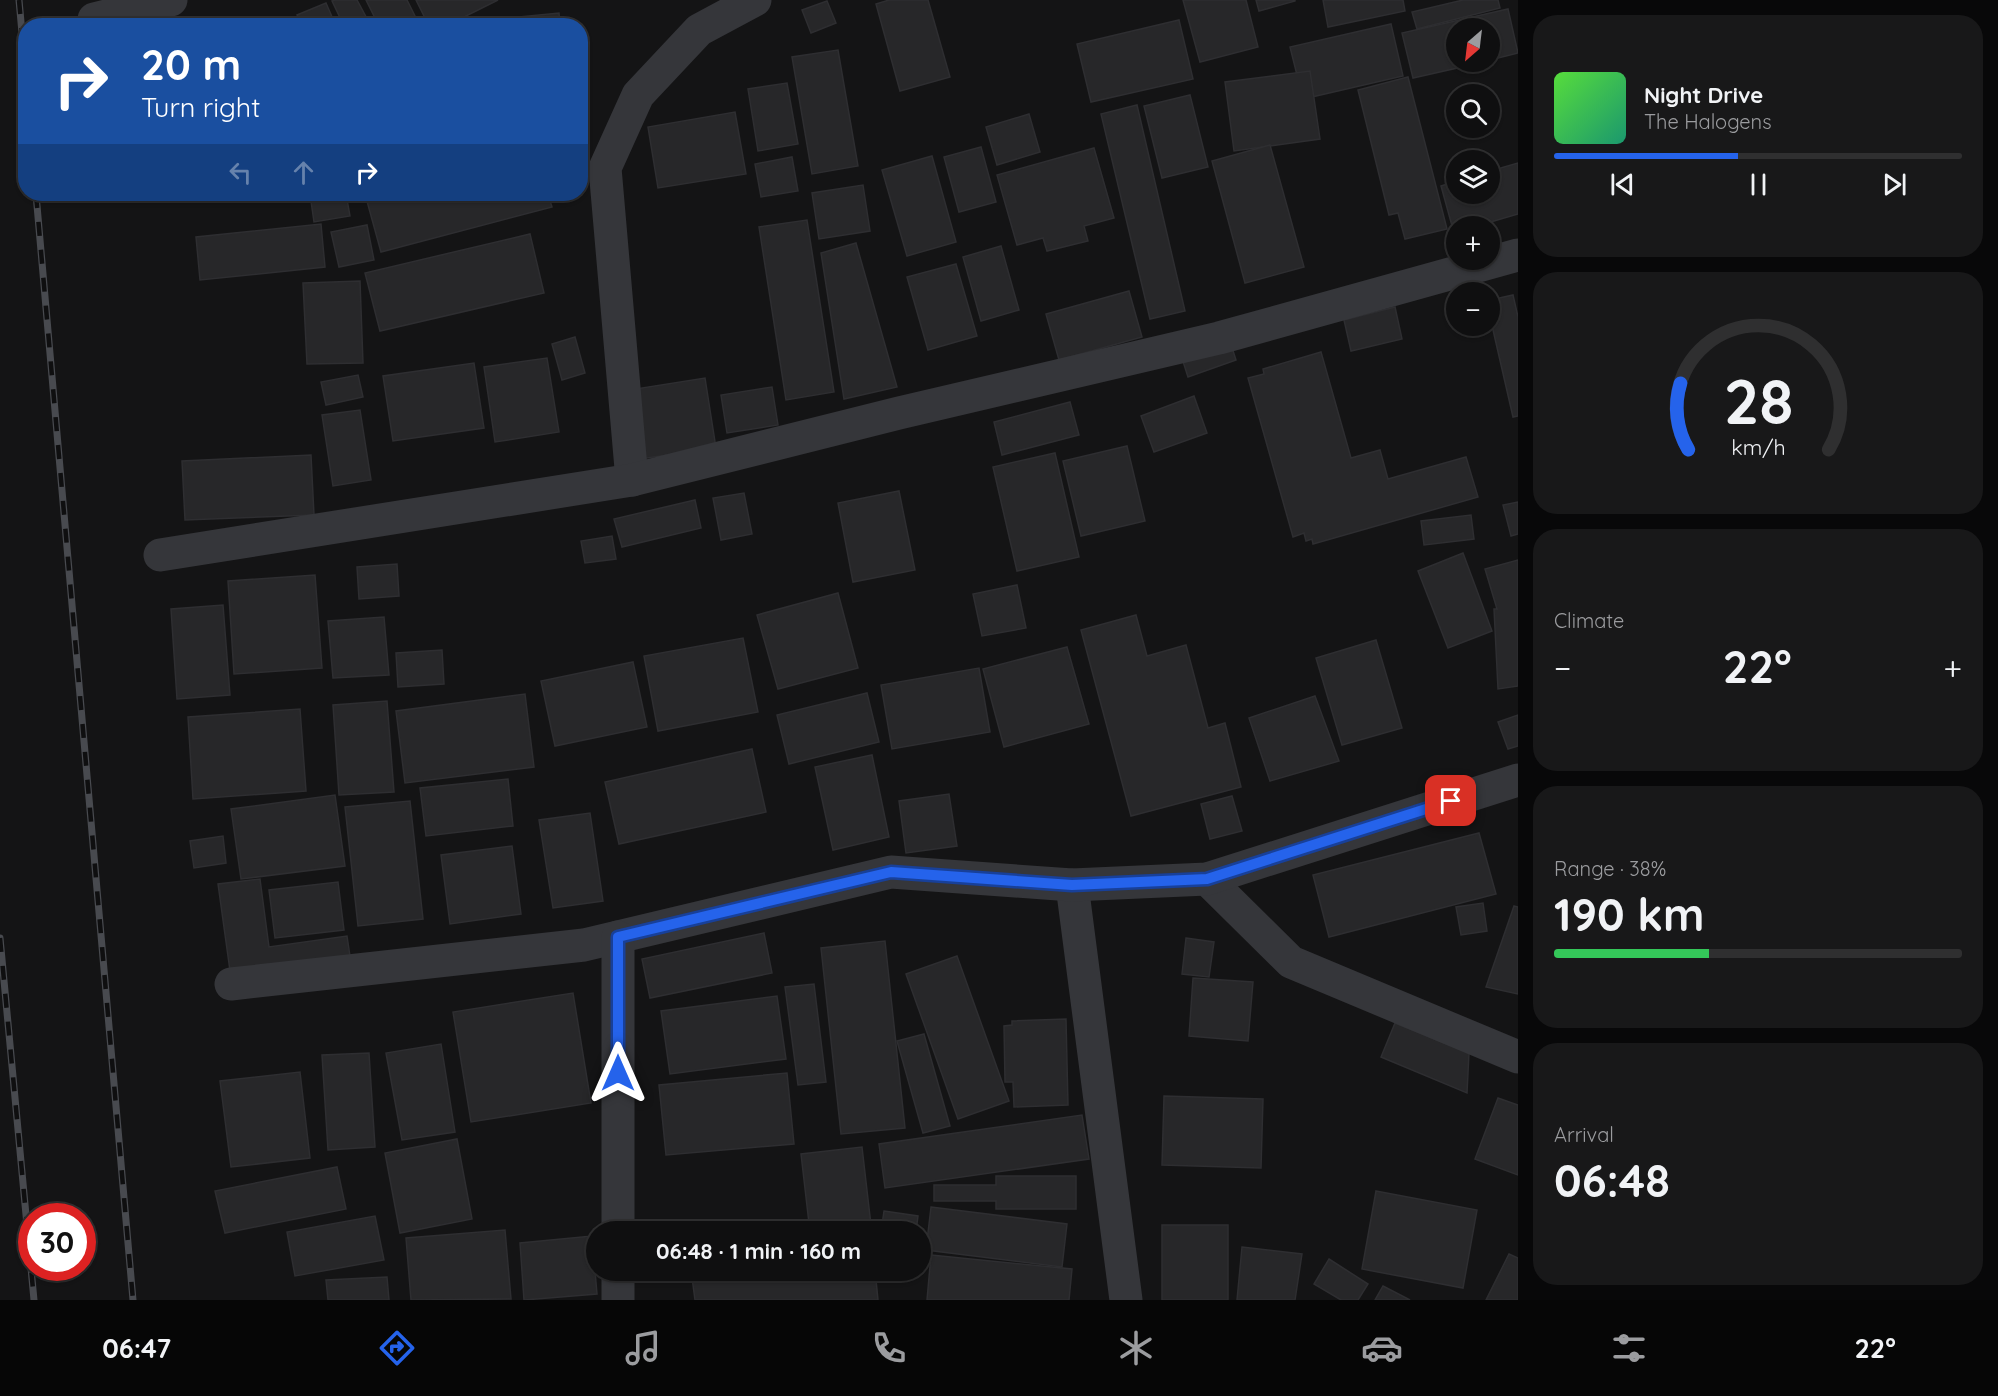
<!DOCTYPE html>
<html lang="en">
<head>
<meta charset="utf-8">
<style>
	body { margin:0; font-family:Quicksand,sans-serif; background:#181819; color:#f1f3f6; height:100vh; display:flex; flex-direction:column; font-size:22px; white-space:nowrap }
	* { box-sizing:border-box; margin:0 }
	p { font-size:20px; color:#9b9c9f }
	.icon { flex:none; width:33px; height:33px; fill:none; stroke:currentColor; stroke-width:2; stroke-linecap:round; stroke-linejoin:round }
	.map { position:relative; flex:1; overflow:hidden }
	.sheet { display:flex; flex-direction:column; gap:15px; padding:15px; background:#080809; width:480px }
	.sheet>* { flex:none }
	.guide { position:absolute; left:18px; top:18px; width:570px; height:183px; border-radius:24px; box-shadow:0 2px 4px #0004,0 0 0 2px #2f2f30; background:#1a4fa0; color:#fff; overflow:hidden }
	.needle { width:39px; rotate:208deg }
	.buttons { position:absolute; left:1446px; top:18px; display:grid; gap:12px }
	.buttons a { display:grid; place-items:center; width:54px; height:54px; border-radius:50%; background:#0f0f10; box-shadow:0 2px 4px #0004,0 0 0 2px #2f2f30; font-size:30px }
	.speed { position:absolute; left:18px; top:1203px; display:flex; gap:12px; font-size:30px; font-weight:700; text-align:center }
	.speed>* { display:grid; place-content:center; width:78px; height:78px; border-radius:50%; background:#0f0f10; box-shadow:0 2px 4px #0004,0 0 0 2px #2f2f30; line-height:1 }
	.speed .limit { border:9px solid #d22; background:#fff; color:#111 }
	.pin { position:absolute; display:grid; place-items:center; width:51px; height:51px; color:#fff; margin:-26px; border-radius:12px; box-shadow:0 3px 9px #0006 }
	.me { position:absolute; width:66px; margin:-33px; rotate:0deg; stroke-linejoin:round; filter:drop-shadow(0 0 4px #0008) }
	.turn { display:flex; align-items:center; gap:21px; height:126px; padding:0 24px; font-size:27px }
	.turn .icon { width:78px; height:78px; stroke-width:2.5 }
	.turn b { display:block; font-size:42px; line-height:51px }
	.lanes { display:flex; align-items:center; height:57px; padding:0 24px; background:#0003; justify-content:center; gap:30px; direction:ltr }
	.lanes .off { opacity:.35 }
	.big { font-size:45px; font-weight:700; line-height:1.1 }
	.sheet .tile { flex:1; display:flex; flex-direction:column; justify-content:center; gap:9px; min-width:0; padding:0 21px; border-radius:24px; background:#181819 }
	.sheet .dial { align-items:center; gap:0 }
	.dial svg { height:156px; overflow:visible; fill:none; stroke:#2f2f30; stroke-width:7; stroke-linecap:round; text-anchor:middle }
	.dial text { fill:#f1f3f6; stroke:none }
	.song { display:flex; align-items:center; gap:18px }
	.cover { width:72px; height:72px; border-radius:9px; background:linear-gradient(135deg,hsl(110 70% 55%),hsl(160 70% 35%)) }
	.played { height:6px; border-radius:3px; background:linear-gradient(90deg,#2563eb 45%,#2f2f30 45%) }
	.keys { display:flex; justify-content:space-around; direction:ltr }
	.heat { display:flex; justify-content:space-between; align-items:center; font-size:33px; direction:ltr }
	.charge { height:9px; border-radius:4px; background:linear-gradient(90deg,#34c759 38%,#2f2f30 0) }
	.trip { position:absolute; left:586px; top:1221px; width:345px; height:60px; border-radius:30px; background:#0f0f10; box-shadow:0 2px 4px #0004,0 0 0 2px #2f2f30; font-weight:700; line-height:60px; text-align:center }
	.tab-bar { display:flex; height:96px; justify-content:space-around; align-items:center; background:#060606; color:#9b9c9f }
	.tab-bar .icon { width:42px; height:42px }
	.tab-bar .current { color:#2563eb }
	.tab-bar b { font-size:27px; color:#f1f3f6 }
	main { display:flex; flex:1; min-height:0 }
	.map>svg:first-child { display:block }
	.building { fill:#272729; stroke:#2e2e31; stroke-width:1.5 }
	.lines { fill:none; stroke-linecap:round; stroke-linejoin:round }
	.street { stroke:#35363a; stroke-width:33 }
	.rail-casing { stroke:#484a4f; stroke-width:7 }
	.rail { stroke:#0f0f10; stroke-width:4.5; stroke-dasharray:14; stroke-linecap:butt }
	.route-casing { stroke:#184099; stroke-width:15 }
	.route { stroke:#2563eb; stroke-width:10 }
</style>
</head>
<body>
<main>
<div class="map">
<svg width="1518" height="1300" viewBox="0 0 1518 1300">
	<rect width="100%" height="100%" fill="#141415"/>
	<g class="building">
		<polygon points="335,0 357,0 371,26 344,26 332,1"/>
		<polygon points="366,0 407,0 420,26 379,26"/>
		<polygon points="416,0 498,0 446,26 429,26"/>
		<polygon points="889,0 928,0 950,77 900,91 876,4"/>
		<polygon points="1183,0 1246,0 1258,47 1200,62"/>
		<polygon points="1256,0 1295,0 1295,1 1259,11"/>
		<polygon points="1323,0 1403,0 1405,11 1328,27"/>
		<polygon points="1463,0 1498,0 1500,8 1417,29 1412,12"/>
		<polygon points="827,1 836,23 811,33 802,10"/>
		<polygon points="326,3 336,26 302,26 297,15"/>
		<polygon points="1508,9 1518,53 1490,60 1490,28 1456,28 1456,62 1484,62 1413,78 1402,33"/>
		<polygon points="559,13 560,26 459,26 459,23"/>
		<polygon points="272,20 274,26 250,26"/>
		<polygon points="1179,20 1193,79 1091,102 1077,44"/>
		<polygon points="1391,24 1403,76 1303,99 1290,47"/>
		<polygon points="838,50 858,166 812,174 792,57"/>
		<polygon points="1310,71 1320,139 1234,151 1225,82"/>
		<polygon points="1408,77 1447,229 1405,239 1398,213 1389,215 1358,90"/>
		<polygon points="787,83 798,144 758,151 748,89"/>
		<polygon points="1190,95 1208,167 1162,178 1144,106"/>
		<polygon points="1137,105 1185,311 1150,319 1101,114"/>
		<polygon points="735,112 746,174 658,188 648,127"/>
		<polygon points="1029,114 1040,152 997,165 986,127"/>
		<polygon points="1270,145 1304,267 1245,283 1212,161"/>
		<polygon points="981,147 996,202 959,212 944,157"/>
		<polygon points="1094,148 1114,218 1084,226 1088,241 1047,251 1043,238 1017,245 997,175"/>
		<polygon points="932,156 956,242 907,256 882,170"/>
		<polygon points="792,157 798,191 761,197 755,164"/>
		<polygon points="1518,163 1518,214 1477,226 1456,226 1456,233 1454,233 1441,186 1456,181 1456,194 1490,194 1490,171"/>
		<polygon points="863,185 870,231 819,239 812,193"/>
		<polygon points="310,194 346,194 350,216 314,222"/>
		<polygon points="365,194 548,194 552,207 381,252"/>
		<polygon points="807,220 834,392 786,400 759,227"/>
		<polygon points="321,224 325,267 200,280 196,237"/>
		<polygon points="367,225 374,260 339,267 331,232"/>
		<polygon points="530,234 544,293 380,331 365,273"/>
		<polygon points="856,243 897,387 844,399 821,253"/>
		<polygon points="1001,246 1019,310 981,321 963,257"/>
		<polygon points="956,264 977,336 928,350 907,277"/>
		<polygon points="360,281 363,363 307,364 303,283"/>
		<polygon points="1129,291 1142,337 1059,360 1046,314"/>
		<polygon points="1513,295 1518,317 1518,416 1513,417 1490,317 1490,300"/>
		<polygon points="1395,307 1402,339 1351,351 1344,320"/>
		<polygon points="1228,335 1236,360 1188,377 1180,352"/>
		<polygon points="575,337 585,373 562,380 552,344"/>
		<polygon points="1321,352 1351,458 1380,450 1388,479 1466,457 1478,497 1313,544 1312,539 1306,541 1304,533 1293,537 1248,378 1264,374 1263,369"/>
		<polygon points="547,358 559,432 495,442 484,367"/>
		<polygon points="474,363 484,428 393,441 383,376"/>
		<polygon points="358,375 363,397 326,405 321,382"/>
		<polygon points="705,378 716,448 640,459 629,390"/>
		<polygon points="772,387 778,425 727,433 721,395"/>
		<polygon points="1194,396 1207,433 1154,452 1141,416"/>
		<polygon points="1070,402 1079,435 1002,455 994,422"/>
		<polygon points="360,410 371,480 333,486 322,415"/>
		<polygon points="1127,446 1145,521 1081,536 1063,461"/>
		<polygon points="1055,453 1079,557 1017,571 993,467"/>
		<polygon points="311,455 314,515 185,520 182,461"/>
		<polygon points="899,491 915,570 853,582 838,503"/>
		<polygon points="744,493 752,534 721,540 713,498"/>
		<polygon points="695,500 701,528 622,547 614,519"/>
		<polygon points="1518,502 1518,534 1511,536 1503,505"/>
		<polygon points="1471,515 1474,539 1424,545 1421,521"/>
		<polygon points="612,536 616,559 585,563 581,541"/>
		<polygon points="1463,553 1492,631 1448,648 1418,571"/>
		<polygon points="1518,560 1518,686 1498,689 1494,609 1497,609 1485,569"/>
		<polygon points="397,564 399,596 359,599 357,567"/>
		<polygon points="315,575 322,668 234,674 228,581"/>
		<polygon points="1017,585 1026,628 982,636 973,594"/>
		<polygon points="838,593 858,668 778,689 757,615"/>
		<polygon points="223,605 230,695 177,699 171,609"/>
		<polygon points="1136,615 1147,656 1186,645 1208,728 1225,723 1241,787 1131,816 1081,630"/>
		<polygon points="384,617 389,675 333,678 328,621"/>
		<polygon points="743,638 758,712 658,731 644,656"/>
		<polygon points="1376,640 1402,728 1342,745 1316,658"/>
		<polygon points="1067,647 1089,724 1004,747 983,669"/>
		<polygon points="442,650 444,684 398,687 396,653"/>
		<polygon points="633,662 647,727 555,746 541,681"/>
		<polygon points="979,668 990,732 892,749 881,685"/>
		<polygon points="867,693 879,742 789,764 777,715"/>
		<polygon points="525,694 534,767 405,783 396,711"/>
		<polygon points="1315,696 1339,761 1270,781 1249,718"/>
		<polygon points="387,701 394,792 339,795 333,705"/>
		<polygon points="300,709 306,791 193,799 188,717"/>
		<polygon points="1518,715 1518,746 1508,749 1498,722"/>
		<polygon points="752,749 766,812 619,844 605,782"/>
		<polygon points="872,755 889,837 833,850 815,767"/>
		<polygon points="508,779 513,826 426,836 420,788"/>
		<polygon points="949,794 957,846 906,853 899,801"/>
		<polygon points="335,795 345,866 241,879 231,809"/>
		<polygon points="1232,796 1242,831 1210,839 1201,804"/>
		<polygon points="410,801 423,919 358,926 345,807"/>
		<polygon points="590,813 603,901 553,908 539,820"/>
		<polygon points="1479,833 1496,894 1329,937 1313,875"/>
		<polygon points="223,836 226,863 194,868 190,841"/>
		<polygon points="512,846 521,914 450,924 441,855"/>
		<polygon points="260,879 269,947 347,936 351,963 231,978 218,884"/>
		<polygon points="338,882 344,930 275,938 269,890"/>
		<polygon points="1483,903 1487,931 1461,935 1456,907"/>
		<polygon points="1514,906 1518,907 1518,994 1486,987"/>
		<polygon points="764,933 772,973 650,998 642,959"/>
		<polygon points="1186,938 1214,942 1209,977 1182,974"/>
		<polygon points="885,941 905,1128 841,1134 821,948"/>
		<polygon points="957,956 1009,1101 958,1119 906,974"/>
		<polygon points="1193,978 1253,982 1248,1041 1189,1036"/>
		<polygon points="814,984 826,1082 798,1085 785,987"/>
		<polygon points="573,993 591,1103 471,1122 453,1012"/>
		<polygon points="777,996 786,1059 670,1074 661,1011"/>
		<polygon points="1066,1019 1068,1105 1014,1107 1013,1082 1005,1082 1004,1026 1012,1025 1012,1021"/>
		<polygon points="1395,1023 1469,1053 1467,1093 1381,1057"/>
		<polygon points="924,1034 950,1126 923,1133 897,1041"/>
		<polygon points="441,1044 455,1132 402,1140 386,1053"/>
		<polygon points="369,1053 375,1147 328,1150 322,1055"/>
		<polygon points="300,1072 310,1158 231,1167 220,1081"/>
		<polygon points="787,1073 794,1144 666,1155 659,1085"/>
		<polygon points="1164,1096 1263,1099 1261,1168 1162,1165"/>
		<polygon points="1498,1098 1518,1105 1518,1175 1475,1159"/>
		<polygon points="1082,1115 1089,1159 885,1188 879,1144"/>
		<polygon points="457,1139 472,1219 400,1233 385,1153"/>
		<polygon points="862,1147 871,1225 810,1232 801,1154"/>
		<polygon points="337,1167 346,1209 225,1233 215,1191"/>
		<polygon points="996,1176 1076,1176 1076,1209 996,1209 996,1201 934,1201 934,1185 996,1185"/>
		<polygon points="1376,1191 1477,1210 1463,1288 1362,1269"/>
		<polygon points="931,1207 1067,1224 1062,1267 926,1250"/>
		<polygon points="884,1211 918,1216 916,1232 881,1232"/>
		<polygon points="375,1216 384,1260 295,1276 287,1232"/>
		<rect x="1162" y="1225" width="66" height="75"/>
		<polygon points="505,1230 511,1299 411,1300 406,1238"/>
		<polygon points="592,1236 597,1294 524,1300 520,1243"/>
		<polygon points="1242,1247 1302,1254 1295,1300 1237,1300"/>
		<polygon points="1509,1254 1518,1258 1518,1300 1486,1300"/>
		<polygon points="931,1255 1072,1269 1069,1300 927,1300"/>
		<polygon points="1329,1259 1368,1284 1358,1300 1341,1300 1314,1284"/>
		<polygon points="691,1270 875,1270 878,1300 695,1300"/>
		<polygon points="387,1277 389,1300 328,1300 326,1280"/>
		<polygon points="1383,1286 1410,1300 1375,1300"/>
	</g>
	<g class="lines">
		<g class="street">
			<polyline points="94,19 171,0"/>
			<polyline points="632,480 605,168 638,95 699,30 755,0"/>
			<polyline points="160,555 632,480 899,413 1219,338 1518,255"/>
			<polyline points="1207,879 1291,962 1518,1057"/>
			<polyline points="1072,885 1126,1300"/>
			<polyline points="231,984 584,945 891,872 1072,885 1207,879 1518,780"/>
			<polyline points="618,1232 618,937"/>
			<polyline points="618,1300 618,1270"/>
		</g>
		<g class="rail-casing">
			<g id="rail">
				<polyline points="19,0 26,77"/>
				<polyline points="36,194 133,1300"/>
				<polyline points="0,938 34,1300"/>
			</g>
		</g>
		<use href="#rail" class="rail"/>
	</g>
	<g class="lines">
		<g class="route-casing">
			<polyline id="route" points="618,1073 618,937 891,872 1072,885 1207,879 1451,801"/>
		</g>
		<use href="#route" class="route"/>
	</g>
</svg>
<div class="buttons">
<a><svg class="needle" viewBox="-14 -14 28 28"><path d="M0-13l5 13h-10z" fill="#e53935"/><path d="M0 13l5-13h-10z" fill="#9b9c9f"/></svg></a>
<a><svg class="icon" aria-label="search" viewBox="0 0 24 24"><circle cx="10" cy="10" r="6"/><path d="M15 15l6 6"/></svg></a>
<a><svg class="icon" aria-label="layers" viewBox="0 0 24 24"><path d="M12 4l9 5-9 5-9-5zM3 14l9 5 9-5"/></svg></a>
<a>+</a>
<a>−</a>
</div>
<div class="speed"><div class="limit">30</div></div>
<div class="pin" style="left:1451px;top:801px;background:#d93025"><svg class="icon" aria-label="arrive" viewBox="0 0 24 24"><path d="M6 21V4h12l-3 4 3 4H6"/></svg></div>
<svg class="me" style="left:618px;top:1073px" viewBox="-20 -20 40 40"><path d="M0-17L14 15 0 8-14 15z" fill="#2563eb" stroke="#fff" stroke-width="4"/></svg>
<div class="trip">06:48 · 1 min · 160 m</div>
<div class="guide">
<div class="turn"><svg class="icon" aria-label="right" viewBox="0 0 24 24"><path d="M7 20v-9h11M14 6l5 5-5 5"/></svg><div><b>20 m</b>Turn right</div></div>
<div class="lanes"><svg class="icon off" aria-label="left" viewBox="0 0 24 24"><path d="M17 20v-9H6M10 6l-5 5 5 5"/></svg><svg class="icon off" aria-label="ahead" viewBox="0 0 24 24"><path d="M12 20V5M6 11l6-6 6 6"/></svg><svg class="icon" aria-label="right" viewBox="0 0 24 24"><path d="M7 20v-9h11M14 6l5 5-5 5"/></svg></div>
</div>
</div>
<section class="sheet">
<div class="tile">
<div class="song"><i class="cover"></i><div><b>Night Drive</b><p>The Halogens</p></div></div>
<div class="played"></div>
<div class="keys"><svg class="icon" aria-label="previous" viewBox="0 0 24 24"><path d="M18 5L8 12l10 7zM5 5v14"/></svg><svg class="icon" aria-label="pause" viewBox="0 0 24 24"><path d="M8 5v14M16 5v14"/></svg><svg class="icon" aria-label="next" viewBox="0 0 24 24"><path d="M6 5l10 7-10 7zM19 5v14"/></svg></div>
</div>
<div class="tile dial"><svg viewBox="0 0 100 80">
<path d="M14 69A42 42 0 1 1 86 69"/>
<path d="M14 69A42 42 0 0 1 10 35" stroke="#2563eb"/>
<text x="50" y="56" font-size="32" font-weight="700">28</text>
<text x="50" y="72" font-size="11">km/h</text>
</svg></div>
<div class="tile"><p>Climate</p>
<div class="heat"><a>−</a><b class="big">22°</b><a>+</a></div>
</div>
<div class="tile"><p>Range · 38%</p><b class="big">190 km</b><div class="charge"></div></div>
<div class="tile"><p>Arrival</p><b class="big">06:48</b></div>
</section>
</main>
<nav class="tab-bar">
<b>06:47</b>
<svg class="icon current" aria-label="directions" viewBox="0 0 24 24"><path d="M12 3l9 9-9 9-9-9zM9 14v-3h6M13 9l2 2-2 2"/></svg>
<svg class="icon" aria-label="music" viewBox="0 0 24 24"><path d="M9 18V5l10-2v13"/><circle cx="6" cy="18" r="3"/><circle cx="16" cy="16" r="3"/></svg>
<svg class="icon" aria-label="phone" viewBox="0 0 24 24"><path d="M5 4h4l2 5-3 2q2 4 5 5l2-3 5 2v4C11 20 4 13 5 4z"/></svg>
<svg class="icon" aria-label="climate" viewBox="0 0 24 24"><path d="M12 3v18M4 7l16 10M4 17L20 7"/></svg>
<svg class="icon" aria-label="car" viewBox="0 0 24 24"><path d="M5 17H2v-5l4-1 3-4h7l3 4 3 1v5h-3M9 17h6M6 11h13"/><circle cx="7" cy="17" r="2"/><circle cx="17" cy="17" r="2"/></svg>
<svg class="icon" aria-label="filters" viewBox="0 0 24 24"><path d="M4 7h16M4 17h16"/><circle cx="9" cy="7" r="2"/><circle cx="15" cy="17" r="2"/></svg>
<b>22°</b>
</nav>
</body>
</html>
